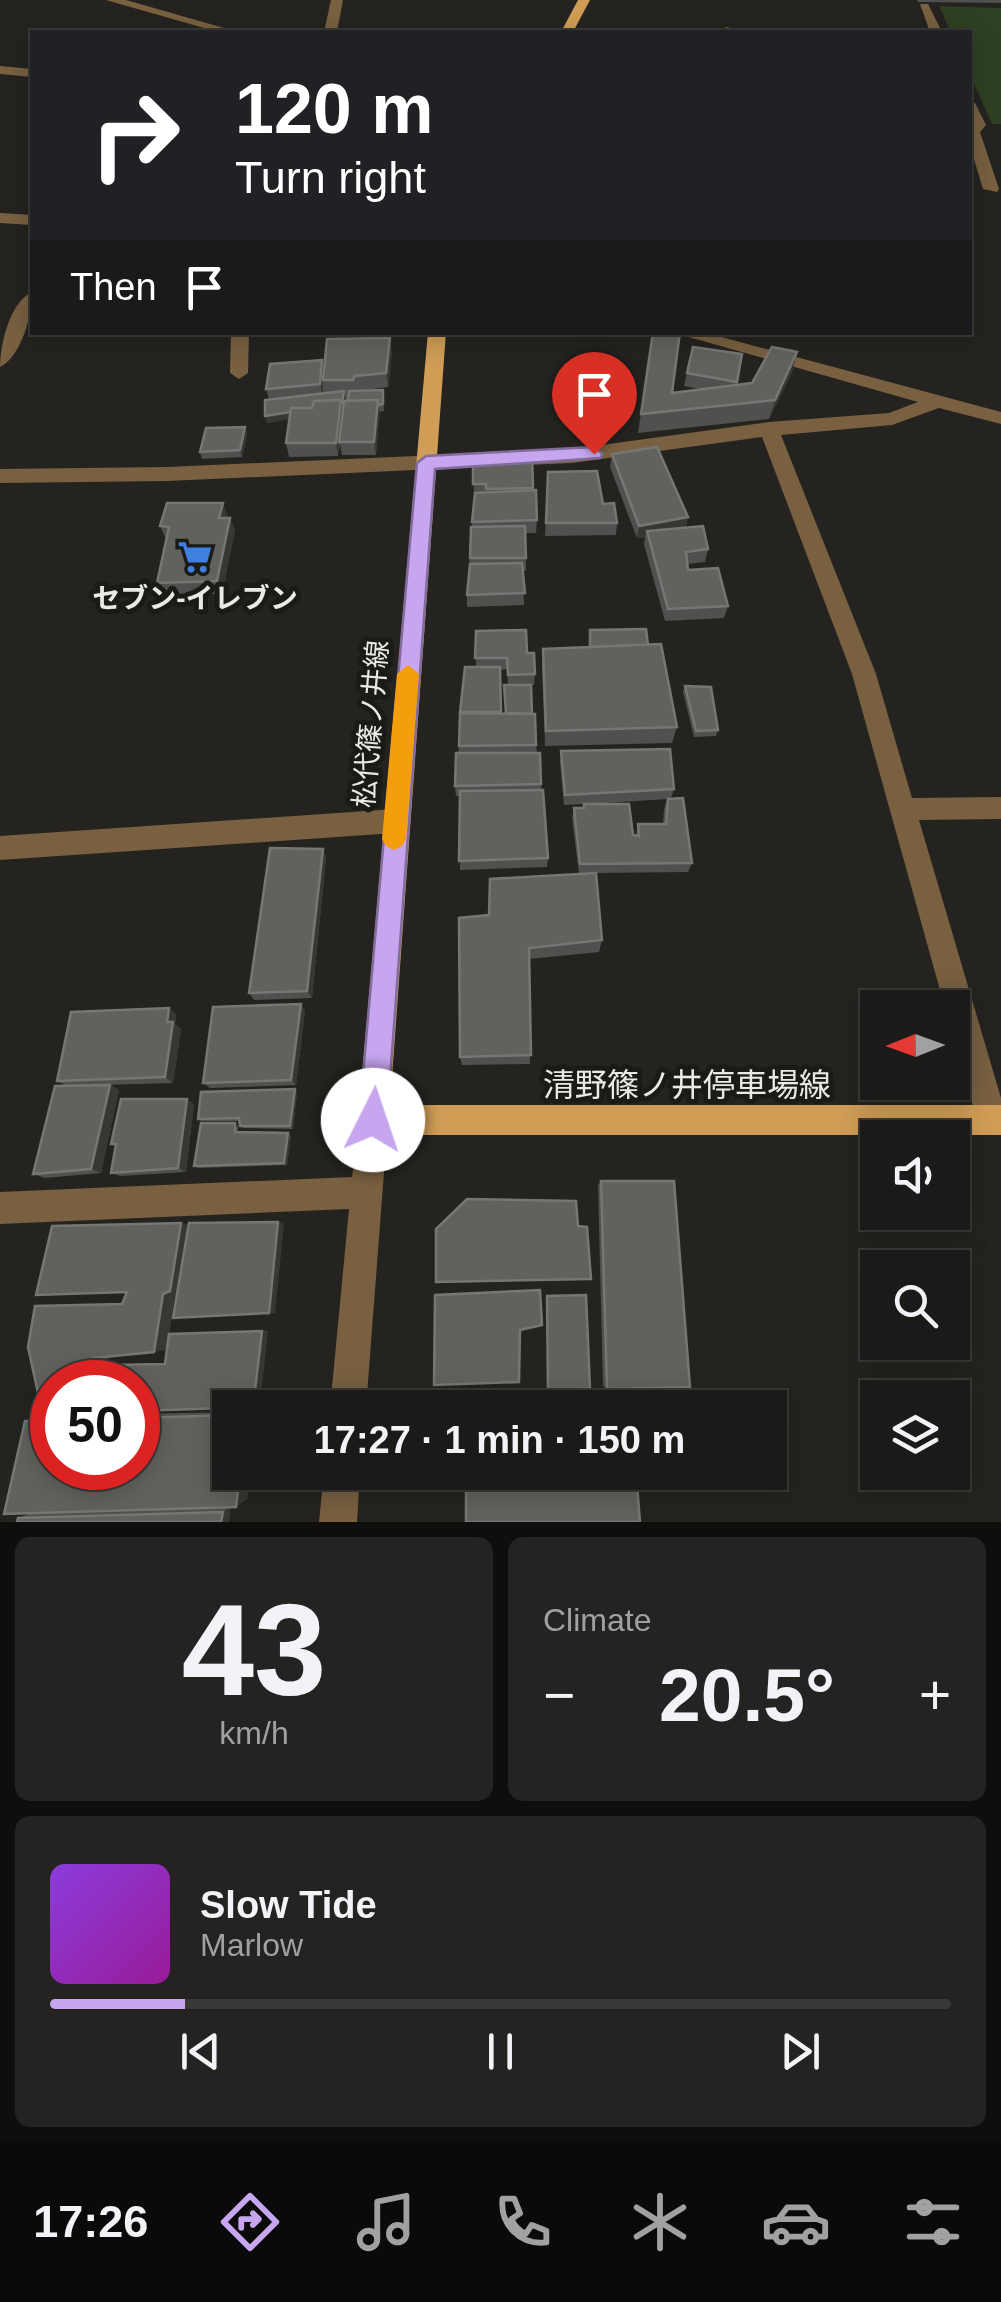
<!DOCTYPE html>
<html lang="en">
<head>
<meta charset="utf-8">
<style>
	body { margin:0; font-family:Helvetica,"Noto Sans JP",sans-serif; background:#242321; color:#f1f3f6; height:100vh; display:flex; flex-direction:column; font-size:38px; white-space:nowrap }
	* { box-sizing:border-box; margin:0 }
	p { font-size:32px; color:#a0a1a2 }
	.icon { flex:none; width:55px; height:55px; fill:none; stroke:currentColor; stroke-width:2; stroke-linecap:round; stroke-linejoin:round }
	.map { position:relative; height:1522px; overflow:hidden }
	.sheet { display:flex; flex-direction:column; gap:15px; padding:15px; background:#0f0e0d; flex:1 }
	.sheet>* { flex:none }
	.banner { position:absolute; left:30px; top:30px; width:942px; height:305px; border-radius:0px; box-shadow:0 5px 25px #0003,0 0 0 2px #393837; background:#202124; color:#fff; overflow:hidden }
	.needle { width:65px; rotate:269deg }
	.controls { position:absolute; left:860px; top:990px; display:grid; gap:20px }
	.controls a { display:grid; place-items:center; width:110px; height:110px; border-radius:0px; background:#1b1a18; box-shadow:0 5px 25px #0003,0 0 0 2px #393837; font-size:50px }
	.speed { position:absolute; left:30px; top:1360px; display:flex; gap:20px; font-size:50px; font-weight:700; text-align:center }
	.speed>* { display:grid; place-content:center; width:130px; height:130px; border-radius:50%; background:#1b1a18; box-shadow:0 5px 25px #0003,0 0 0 2px #393837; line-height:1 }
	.speed .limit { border:15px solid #d22; background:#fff; color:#111 }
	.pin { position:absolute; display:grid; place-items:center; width:85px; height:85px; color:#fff; margin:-102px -42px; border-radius:50% 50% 50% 0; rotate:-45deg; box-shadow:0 0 10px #0007 }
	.pin .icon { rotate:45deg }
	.me { position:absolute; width:110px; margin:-55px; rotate:4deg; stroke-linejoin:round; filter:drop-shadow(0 0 8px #0008) }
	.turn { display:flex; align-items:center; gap:35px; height:210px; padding:0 40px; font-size:45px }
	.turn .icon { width:130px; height:130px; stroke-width:2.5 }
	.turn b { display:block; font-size:70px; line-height:85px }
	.then { display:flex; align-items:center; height:95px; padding:0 40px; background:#0003; gap:20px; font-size:38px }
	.big { font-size:75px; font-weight:600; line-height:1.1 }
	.sheet .card { flex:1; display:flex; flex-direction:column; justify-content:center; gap:15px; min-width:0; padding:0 35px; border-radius:15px; background:#242321 }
	.sheet .dial { align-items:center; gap:0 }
	.dial b { font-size:130px; line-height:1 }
	.song { display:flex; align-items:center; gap:30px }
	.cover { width:120px; height:120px; border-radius:15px; background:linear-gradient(135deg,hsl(270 70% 55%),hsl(300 70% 35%)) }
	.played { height:10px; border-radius:5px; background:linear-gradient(90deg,#c7a6ef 15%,#393837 15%) }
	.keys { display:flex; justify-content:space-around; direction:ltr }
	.heat { display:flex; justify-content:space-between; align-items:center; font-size:55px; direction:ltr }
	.sheet .tiles { flex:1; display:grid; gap:15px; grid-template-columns:1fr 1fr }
	.card:last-child { grid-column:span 2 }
	.trip { position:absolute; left:212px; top:1390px; width:575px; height:100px; border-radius:0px; background:#1b1a18; box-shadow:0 5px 25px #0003,0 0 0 2px #393837; font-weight:600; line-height:100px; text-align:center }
	.dock { display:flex; height:160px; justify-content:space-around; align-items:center; background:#0b0a0a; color:#a0a1a2 }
	.dock .icon { width:70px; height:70px }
	.dock .active { color:#c7a6ef }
	.dock b { font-size:45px; color:#f1f3f6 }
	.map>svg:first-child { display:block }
	.green { fill:#2e4021 }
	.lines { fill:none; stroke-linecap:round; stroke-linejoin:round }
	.minor { fill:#786040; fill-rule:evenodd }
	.major { fill:#cf9d56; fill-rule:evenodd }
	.wall { fill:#50504e; fill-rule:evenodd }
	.shaded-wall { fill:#383734 }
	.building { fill:#61615e; stroke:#767674; stroke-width:2.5 }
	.route { fill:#c7a6ef; stroke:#816c9b; stroke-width:2.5 }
	.slow { fill:#f59e0b }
	.labels { text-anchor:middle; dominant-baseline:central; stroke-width:10; stroke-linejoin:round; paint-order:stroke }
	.poi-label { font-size:28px; font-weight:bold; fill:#e9e9e7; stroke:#1a1a17 }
	.street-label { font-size:28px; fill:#e9e9e7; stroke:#1a1a17 }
	.near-street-label { font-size:32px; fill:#e9e9e7; stroke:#1a1a17 }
</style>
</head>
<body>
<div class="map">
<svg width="1001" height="1522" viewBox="0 0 1001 1522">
	<rect width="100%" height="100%" fill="#242320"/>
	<polygon class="green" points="939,6 1001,8 1001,124 992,124 970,75 970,32 951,32"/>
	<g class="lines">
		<g class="minor">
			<polygon points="106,0 126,0 238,32 218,32"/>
			<polygon points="331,0 343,0 337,32 324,32"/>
			<polygon points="920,4 928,4 942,32 930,32"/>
			<polygon points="726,27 731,28 733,32 721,32"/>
			<polygon points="0,66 32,69 32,77 0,74"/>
			<polygon points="970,102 975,103 986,125 980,132 999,189 997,192 983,189 970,146"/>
			<polygon points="0,213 32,215 32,225 0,223"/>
			<path d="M32,292C33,313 21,357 0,367C0,344 10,302 32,292Z"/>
			<polygon points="231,332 249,332 248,373 239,379 230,373"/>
			<polygon points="671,332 703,332 1001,412 1001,424 939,408 892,425 781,435 876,674 912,798 1001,797 1001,819 919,820 1001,1098 1001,1132 992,1135 981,1131 977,1120 952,1034 952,1008 945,1008 852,674 762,437 572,463 167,481 0,483 0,469 167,467 572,449 769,422 889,413 918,402"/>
			<polygon points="395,809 404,813 408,821 404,829 395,833 0,860 0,836"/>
			<polygon points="373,1105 384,1109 388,1120 366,1408 330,1408 349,1209 0,1224 0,1192 352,1177 362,1109"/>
			<polygon points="324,1472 360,1472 357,1522 319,1522"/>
		</g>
		<g class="major">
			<polygon points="578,0 590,0 573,32 561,32"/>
			<polygon points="428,332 446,332 390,1105 1001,1105 1001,1135 373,1135 362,1131 358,1120"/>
		</g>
	</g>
	<g class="wall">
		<polygon points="917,0 1001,0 1001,3 918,2"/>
		<polygon points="653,332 672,393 699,389 684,386 693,347 742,354 737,385 752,383 797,352 792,372 769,419 638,433"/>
		<polygon points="392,352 388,387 356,391 383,390 384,411 379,412 376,455 342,455 340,444 338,456 289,457 286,443 289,419 267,423 269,399 266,389 324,368"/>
		<polygon points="245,427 247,434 242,457 202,459 200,452"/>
		<polygon points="473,454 532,454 533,490 537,520 536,533 525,533 526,571 523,571 524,605 467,607 467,595 474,497"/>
		<polygon points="612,454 688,517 686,527 708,549 705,562 687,564 688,570 728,606 724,618 665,621 644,544 645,537 637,538 610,467"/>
		<polygon points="548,472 603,504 617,523 616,535 545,536"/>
		<polygon points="223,503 227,518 230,518 235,530 222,594 163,595 157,583 166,539 160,526"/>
		<polygon points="590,630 648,645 677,727 672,743 545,746 542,666 543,649 589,647"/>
		<path d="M476,631L527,653L535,674L534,685H531L532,714L541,784L548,858L547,867L460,870V796H456L455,786L459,746L476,667ZM507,669L508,685L505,714H501L500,670Z"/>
		<polygon points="685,686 718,730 716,736 694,737 683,692"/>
		<path d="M561,751L674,789L671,798L692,863L688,872L596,873L602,940L599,952L529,959L530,1064L462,1065L460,1057L489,915L579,874L572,818L574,808H583L584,804L564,805L560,762ZM667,799L664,809L663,824H638L636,835H633L590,804Z"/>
		<polygon points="323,849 326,858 312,998 254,1000 249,993"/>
		<polygon points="301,1004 305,1011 296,1085 210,1088 203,1083"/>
		<polygon points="169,1008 176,1015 175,1024 181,1029 173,1083 101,1085 110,1085 119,1090 101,1173 45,1178 33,1174 67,1086 57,1081"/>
		<polygon points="297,1092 293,1129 243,1128 240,1126 239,1121 201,1121 198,1119"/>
		<polygon points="194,1104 186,1172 120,1176 111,1173 116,1146 111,1144"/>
		<polygon points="238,1125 238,1132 288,1133 291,1135 287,1165 198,1168 194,1166"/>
		<polygon points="601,1181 607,1389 603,1386 598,1185"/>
		<polygon points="468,1401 626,1401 631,1404 467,1405"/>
		<polygon points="230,1412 230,1472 250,1472 247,1499 230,1507 229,1522 17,1522 18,1518 29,1514 25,1421 52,1417 52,1468 138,1468 138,1414"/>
	</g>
	<g class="shaded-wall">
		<polygon points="390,338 392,352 388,387 386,373"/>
		<polygon points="797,352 792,372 769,419 775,400"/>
		<polygon points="322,360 325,374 323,380 323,397 320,384"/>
		<polygon points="344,391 345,398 343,410 338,456 336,443 340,410 267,423 265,416"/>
		<polygon points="378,400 380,414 376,455 374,442"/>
		<polygon points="245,427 247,434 242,457 240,450"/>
		<polygon points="223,503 228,516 224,531 219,518"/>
		<polygon points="688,517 685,530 647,531 645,537 637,538 639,526"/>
		<polygon points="230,518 235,530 222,594 217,581"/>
		<polygon points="323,849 326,858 312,998 307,991"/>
		<polygon points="301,1004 305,1011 296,1085 291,1080"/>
		<polygon points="169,1008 176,1015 175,1024 181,1029 173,1083 165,1077 167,1022"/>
		<polygon points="110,1085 119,1090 101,1173 91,1169"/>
		<polygon points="295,1089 297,1092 293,1129 290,1126"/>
		<polygon points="187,1099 194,1104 186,1172 178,1168"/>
		<polygon points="288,1133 291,1135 287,1165 284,1163"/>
		<polygon points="278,1222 284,1224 275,1313 269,1313"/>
		<polygon points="181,1223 192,1226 182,1292 175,1295 167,1350 154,1352 163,1294"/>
		<polygon points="262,1331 268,1331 260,1405 253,1407"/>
		<polygon points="109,1356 103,1382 88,1382 94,1358"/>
		<polygon points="240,1472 250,1472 247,1499 236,1507"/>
		<polygon points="230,1506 229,1522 221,1522 223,1512"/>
	</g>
	<g class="building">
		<polygon points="653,332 680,332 672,393 752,383 772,347 797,352 775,400 641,414"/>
		<polygon points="390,338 386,373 355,376 353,380 323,380 327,339"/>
		<polygon points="693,347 742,354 737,382 687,373"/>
		<polygon points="322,360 320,384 266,389 270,364"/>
		<polygon points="383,390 383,404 378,405 378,400 348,401 349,391"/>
		<polygon points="344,391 342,403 340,403 341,400 314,401 312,408 291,408 291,412 265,416 265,400"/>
		<polygon points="341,400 336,443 286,443 291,408 312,408 314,401"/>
		<polygon points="378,400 374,442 339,442 344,401"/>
		<polygon points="245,427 240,450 200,452 206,428"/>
		<polygon points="657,447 688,517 639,526 612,454"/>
		<polygon points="473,454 532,454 533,488 486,489 486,484 473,484"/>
		<polygon points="597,471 603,504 614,503 617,523 546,523 548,472"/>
		<polygon points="536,490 537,520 472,522 475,493"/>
		<polygon points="167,503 223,503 219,518 230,518 217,581 157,583 169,527 160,526"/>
		<polygon points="525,526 526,558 470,558 471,527"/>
		<polygon points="703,526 708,549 686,552 688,570 718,568 728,606 668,609 647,531"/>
		<polygon points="522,563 525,593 467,595 470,564"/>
		<polygon points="646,629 648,645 590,647 590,630"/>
		<polygon points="526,630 527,653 534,653 535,674 508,675 507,658 475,658 476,631"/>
		<polygon points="661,644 677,727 546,731 543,649"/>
		<polygon points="465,667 500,667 501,712 460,712"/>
		<polygon points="504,685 531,685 532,714 506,713"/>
		<polygon points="685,686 711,687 718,730 696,731"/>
		<polygon points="460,713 535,714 536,745 459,746"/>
		<polygon points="670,749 674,789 565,795 561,751"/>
		<polygon points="456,753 540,753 541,784 455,786"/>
		<polygon points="543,790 548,858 459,861 460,791"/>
		<polygon points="683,798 692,863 580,864 574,808 584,808 584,804 629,804 633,835 639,836 638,824 666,824 668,799"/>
		<polygon points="270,848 323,849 307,991 249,993"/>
		<polygon points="596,873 602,940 529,948 531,1055 460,1057 459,918 489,915 490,879"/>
		<polygon points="301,1004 291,1080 203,1083 213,1007"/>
		<polygon points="169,1008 167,1022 173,1022 165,1077 57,1081 71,1012"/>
		<polygon points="110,1085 91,1169 33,1174 55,1086"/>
		<polygon points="295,1089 290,1126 240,1126 239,1118 198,1119 201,1092"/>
		<polygon points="121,1099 187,1099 178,1168 111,1173 116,1144 111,1144"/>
		<polygon points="201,1123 235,1123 235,1132 288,1133 284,1163 194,1166"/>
		<polygon points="601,1181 674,1181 690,1387 607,1389"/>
		<polygon points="467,1199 576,1201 578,1226 587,1227 591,1279 436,1282 436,1229"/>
		<polygon points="278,1222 269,1313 173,1318 189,1223"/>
		<polygon points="181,1223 170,1291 163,1294 154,1352 94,1358 88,1382 52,1382 52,1406 41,1407 28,1347 35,1306 122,1304 127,1292 36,1295 52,1226"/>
		<polygon points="540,1290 542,1325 520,1330 519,1382 434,1385 435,1295"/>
		<polygon points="586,1295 590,1388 548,1392 547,1296"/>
		<polygon points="262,1331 253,1407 138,1411 138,1382 108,1382 110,1365 165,1364 169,1334"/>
		<polygon points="631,1404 631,1408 467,1408 467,1405"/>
		<polygon points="230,1415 230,1472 240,1472 236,1507 4,1514 25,1421 52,1421 52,1468 138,1468 138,1418"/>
		<polygon points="466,1472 636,1472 640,1522 466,1522"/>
		<polygon points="223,1512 221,1522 17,1522 18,1518"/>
	</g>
	<polygon class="route" points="594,447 603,454 600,458 435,469 387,1120 383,1130 373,1134 363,1130 359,1120 417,463 426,456"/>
	<polygon class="slow" points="408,665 419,674 406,839 402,846 394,850 386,846 382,839 397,674"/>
	<defs>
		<g id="supermarket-bare" transform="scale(2.7)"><path d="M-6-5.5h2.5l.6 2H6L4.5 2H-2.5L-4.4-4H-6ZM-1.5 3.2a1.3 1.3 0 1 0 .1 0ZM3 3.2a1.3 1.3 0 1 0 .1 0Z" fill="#3f7fe0" stroke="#1a1a17" stroke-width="2.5" paint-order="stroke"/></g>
	</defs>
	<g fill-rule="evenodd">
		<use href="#supermarket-bare" x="195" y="557"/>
	</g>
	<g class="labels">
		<g class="poi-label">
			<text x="195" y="598">セブン-イレブン</text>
		</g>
		<g class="street-label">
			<text transform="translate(371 724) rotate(-85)">松代篠ノ井線</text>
		</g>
		<g class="near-street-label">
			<text x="687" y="1085">清野篠ノ井停車場線</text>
		</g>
	</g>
</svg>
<div class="controls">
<a><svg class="needle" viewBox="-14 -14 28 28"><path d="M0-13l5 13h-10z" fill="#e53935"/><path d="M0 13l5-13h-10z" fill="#a0a1a2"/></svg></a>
<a><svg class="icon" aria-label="sound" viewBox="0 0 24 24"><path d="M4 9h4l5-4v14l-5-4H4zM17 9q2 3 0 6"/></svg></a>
<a><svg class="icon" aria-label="search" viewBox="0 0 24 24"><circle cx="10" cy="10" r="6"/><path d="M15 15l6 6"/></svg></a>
<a><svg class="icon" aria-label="layers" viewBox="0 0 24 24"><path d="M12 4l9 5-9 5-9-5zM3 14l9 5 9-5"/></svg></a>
</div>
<div class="speed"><div class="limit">50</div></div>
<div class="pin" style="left:594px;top:454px;background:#d93025"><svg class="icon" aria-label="arrive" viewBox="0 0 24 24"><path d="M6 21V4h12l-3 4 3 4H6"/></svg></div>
<svg class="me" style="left:373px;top:1120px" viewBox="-20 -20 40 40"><circle r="19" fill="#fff"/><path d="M0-13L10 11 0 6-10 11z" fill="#c7a6ef"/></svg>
<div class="trip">17:27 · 1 min · 150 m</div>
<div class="banner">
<div class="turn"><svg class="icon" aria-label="right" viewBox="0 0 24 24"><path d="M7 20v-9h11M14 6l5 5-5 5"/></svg><div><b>120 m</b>Turn right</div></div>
<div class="then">Then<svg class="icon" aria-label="arrive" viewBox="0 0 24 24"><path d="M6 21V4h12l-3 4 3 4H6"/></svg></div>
</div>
</div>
<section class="sheet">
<div class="tiles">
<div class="card dial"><b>43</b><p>km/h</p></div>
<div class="card"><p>Climate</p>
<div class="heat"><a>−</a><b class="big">20.5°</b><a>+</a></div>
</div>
<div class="card">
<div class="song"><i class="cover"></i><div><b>Slow Tide</b><p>Marlow</p></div></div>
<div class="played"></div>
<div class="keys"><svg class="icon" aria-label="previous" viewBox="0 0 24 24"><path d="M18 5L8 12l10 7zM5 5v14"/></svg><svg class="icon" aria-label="pause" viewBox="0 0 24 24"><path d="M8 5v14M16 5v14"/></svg><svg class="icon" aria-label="next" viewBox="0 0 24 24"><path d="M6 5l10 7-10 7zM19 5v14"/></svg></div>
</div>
</div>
</section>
<nav class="dock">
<b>17:26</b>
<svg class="icon active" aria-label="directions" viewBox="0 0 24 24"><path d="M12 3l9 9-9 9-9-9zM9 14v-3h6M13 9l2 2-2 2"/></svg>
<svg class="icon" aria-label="music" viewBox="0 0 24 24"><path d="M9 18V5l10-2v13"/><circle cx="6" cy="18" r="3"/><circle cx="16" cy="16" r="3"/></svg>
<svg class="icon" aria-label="phone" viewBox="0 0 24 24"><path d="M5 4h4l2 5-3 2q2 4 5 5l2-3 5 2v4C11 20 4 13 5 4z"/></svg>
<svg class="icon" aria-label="climate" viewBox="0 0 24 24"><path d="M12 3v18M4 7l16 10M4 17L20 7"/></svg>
<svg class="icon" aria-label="car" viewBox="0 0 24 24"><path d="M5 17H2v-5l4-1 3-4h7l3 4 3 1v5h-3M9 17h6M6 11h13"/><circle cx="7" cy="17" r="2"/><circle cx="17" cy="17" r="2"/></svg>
<svg class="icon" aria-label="filters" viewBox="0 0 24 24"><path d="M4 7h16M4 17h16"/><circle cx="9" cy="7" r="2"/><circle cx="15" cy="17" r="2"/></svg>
</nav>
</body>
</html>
